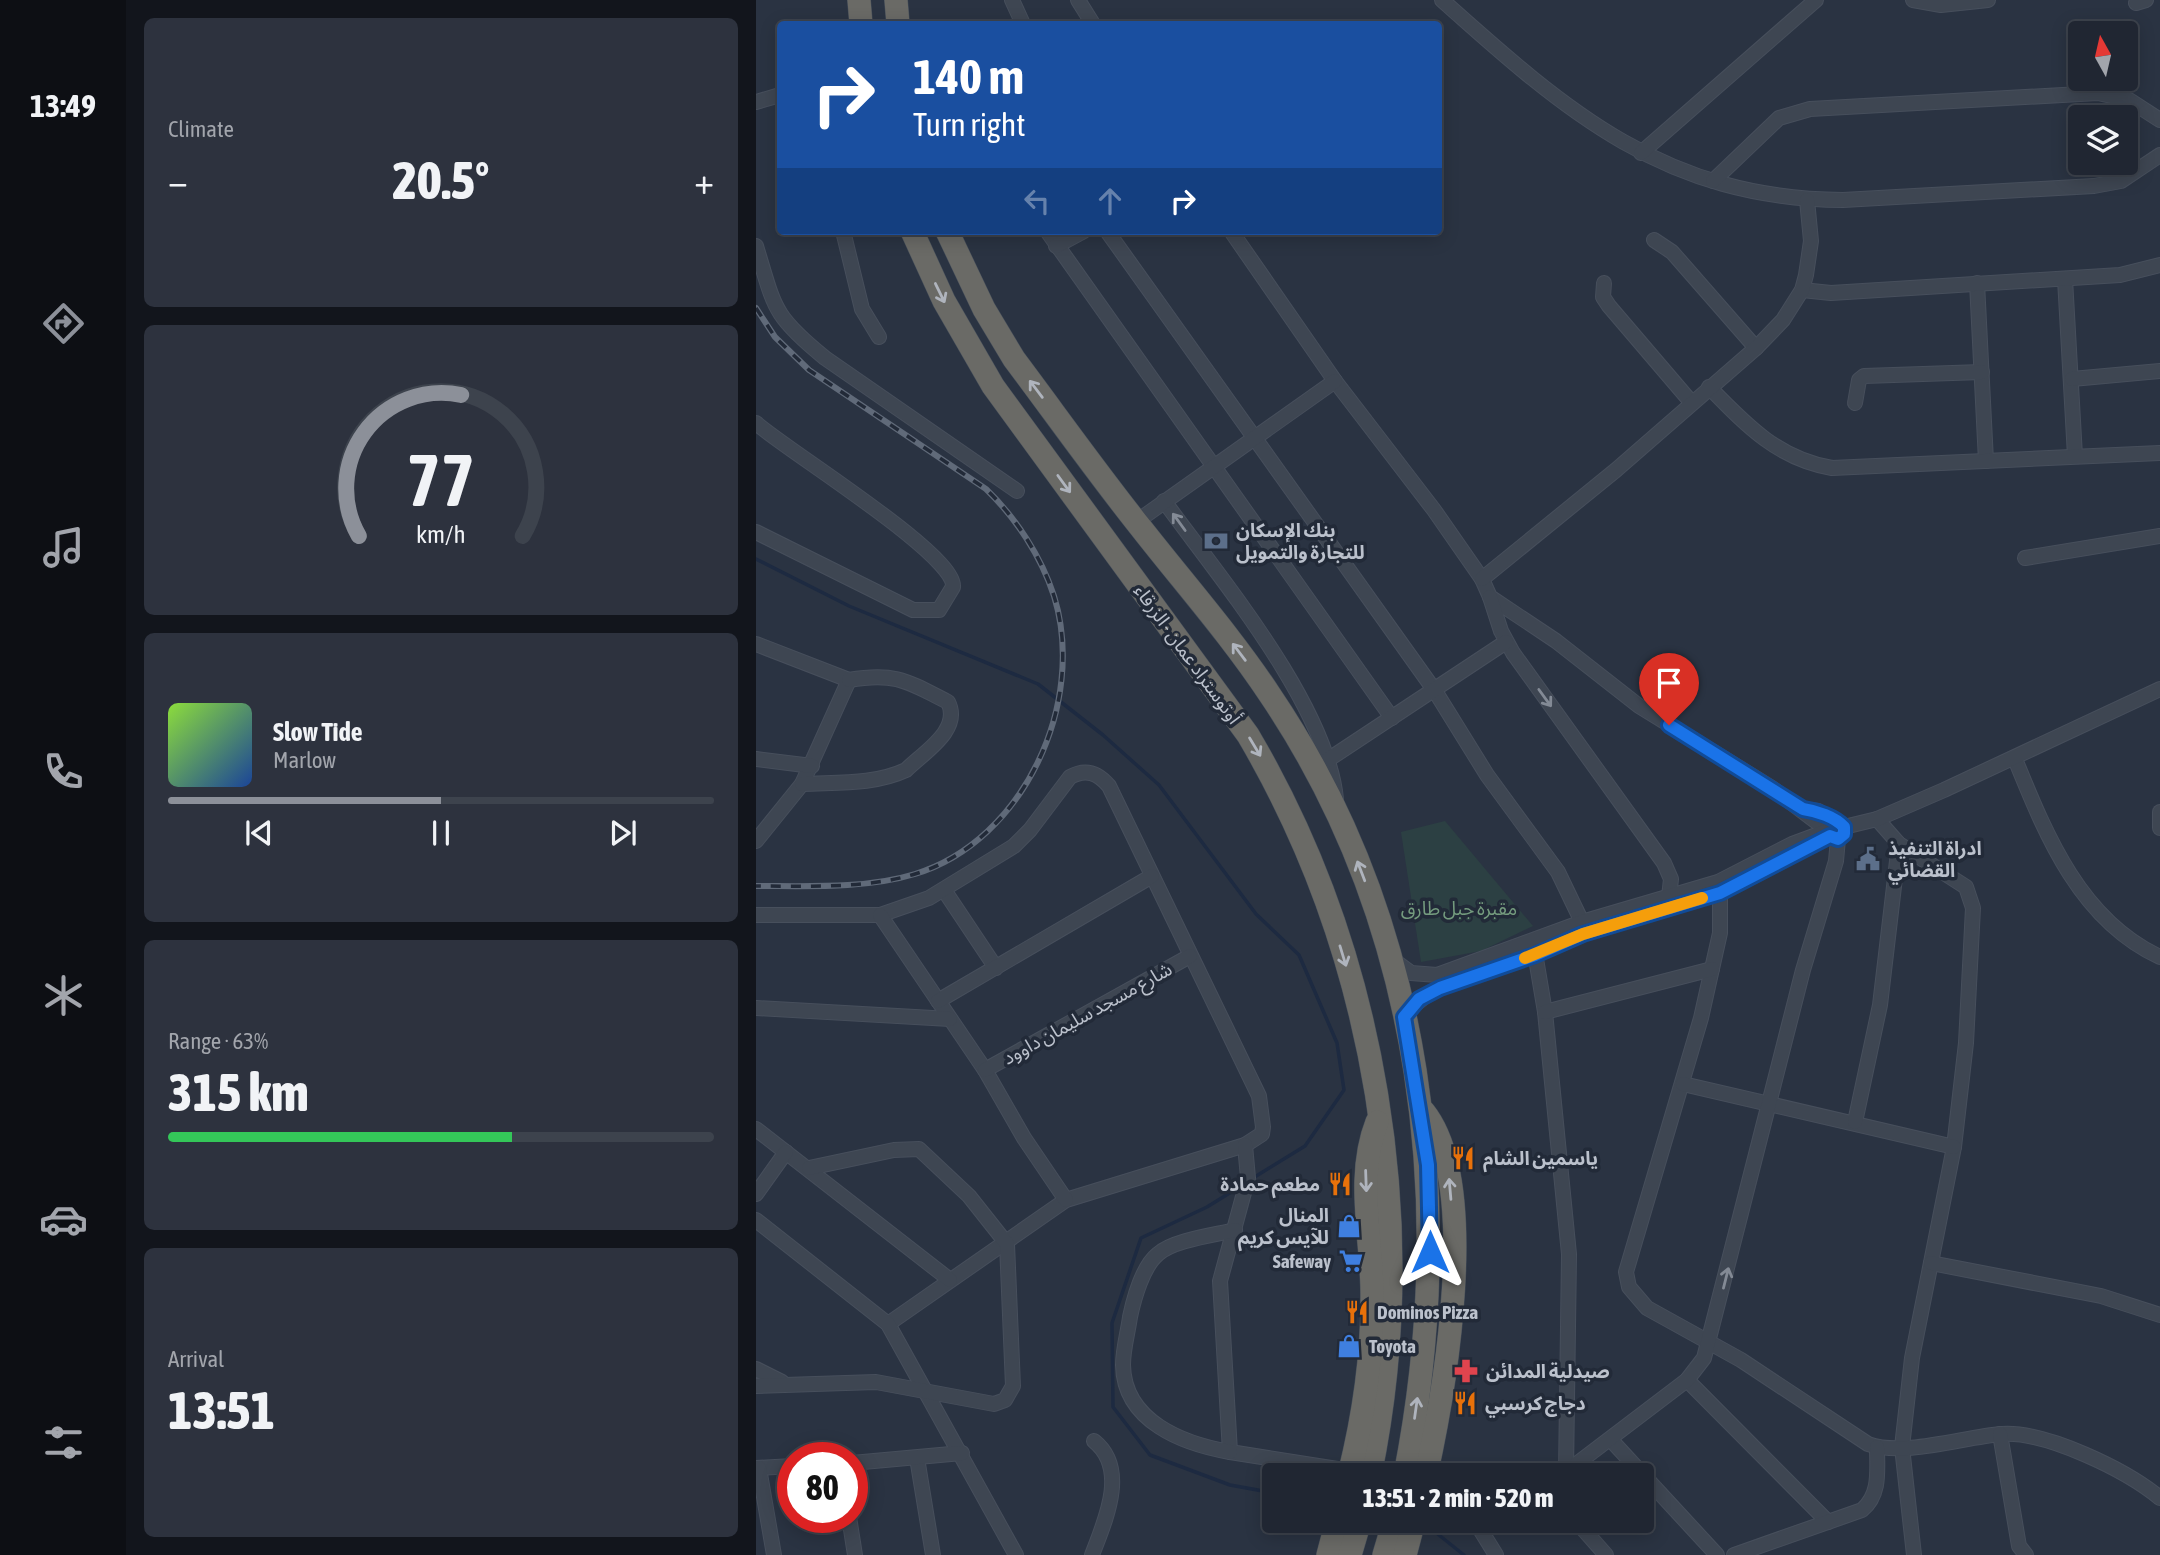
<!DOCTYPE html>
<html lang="en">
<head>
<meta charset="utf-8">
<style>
	body { margin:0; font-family:"Asap Condensed","Noto Sans Arabic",sans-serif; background:#2d323e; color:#f1f3f6; height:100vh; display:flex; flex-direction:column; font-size:26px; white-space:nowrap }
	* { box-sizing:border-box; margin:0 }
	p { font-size:23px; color:#a2a5ac }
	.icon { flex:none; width:38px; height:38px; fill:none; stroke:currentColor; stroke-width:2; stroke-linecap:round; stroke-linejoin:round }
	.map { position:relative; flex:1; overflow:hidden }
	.sheet { display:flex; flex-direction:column; gap:18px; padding:18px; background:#12151c; width:630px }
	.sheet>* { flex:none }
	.banner { position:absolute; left:21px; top:21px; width:665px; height:214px; border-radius:7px; box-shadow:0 4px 18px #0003,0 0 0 2px #3d434d; background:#1a4fa0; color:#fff; overflow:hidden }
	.needle { width:46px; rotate:352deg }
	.controls { position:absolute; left:1312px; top:21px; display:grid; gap:14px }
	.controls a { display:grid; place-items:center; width:70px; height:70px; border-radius:7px; background:#202632; box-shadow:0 4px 18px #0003,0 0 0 2px #3d434d; font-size:35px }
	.speed { position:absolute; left:21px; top:1442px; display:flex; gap:14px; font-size:35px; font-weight:700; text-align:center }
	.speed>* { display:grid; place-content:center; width:91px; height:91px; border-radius:50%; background:#202632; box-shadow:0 4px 18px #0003,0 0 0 2px #3d434d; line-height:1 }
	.speed .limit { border:10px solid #d22; background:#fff; color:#111 }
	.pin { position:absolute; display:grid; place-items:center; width:60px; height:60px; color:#fff; margin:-72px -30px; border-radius:50% 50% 50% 0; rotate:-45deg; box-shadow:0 0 7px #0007 }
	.pin .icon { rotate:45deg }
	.me { position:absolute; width:77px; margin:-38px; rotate:0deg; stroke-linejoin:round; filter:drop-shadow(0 0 5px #0008) }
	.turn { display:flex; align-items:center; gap:24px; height:147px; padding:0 21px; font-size:32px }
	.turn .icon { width:91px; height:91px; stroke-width:2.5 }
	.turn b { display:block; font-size:49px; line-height:60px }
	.lanes { display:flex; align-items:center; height:66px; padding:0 21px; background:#0003; justify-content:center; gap:35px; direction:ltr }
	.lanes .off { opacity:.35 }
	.big { font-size:52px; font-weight:800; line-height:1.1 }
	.sheet .card { flex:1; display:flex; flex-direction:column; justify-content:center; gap:10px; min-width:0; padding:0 24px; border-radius:10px; background:#2d323e }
	.sheet .dial { align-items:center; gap:0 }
	.dial svg { height:182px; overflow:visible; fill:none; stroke:#3d434d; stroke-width:7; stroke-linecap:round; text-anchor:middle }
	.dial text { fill:#f1f3f6; stroke:none }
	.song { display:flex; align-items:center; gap:21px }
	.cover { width:84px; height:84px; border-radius:10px; background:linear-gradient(135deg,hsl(90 70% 55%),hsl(220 70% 35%)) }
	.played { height:7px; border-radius:4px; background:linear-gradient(90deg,#8c9099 50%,#3d434d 50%) }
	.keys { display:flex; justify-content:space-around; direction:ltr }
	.heat { display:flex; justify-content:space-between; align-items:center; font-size:38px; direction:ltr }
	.charge { height:10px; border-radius:5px; background:linear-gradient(90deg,#34c759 63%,#3d434d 0) }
	.trip { position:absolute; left:506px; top:1463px; width:392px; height:70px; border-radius:7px; background:#202632; box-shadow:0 4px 18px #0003,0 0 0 2px #3d434d; font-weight:800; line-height:70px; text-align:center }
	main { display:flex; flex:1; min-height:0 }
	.menu { display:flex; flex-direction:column; width:126px; justify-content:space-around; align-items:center; background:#0d0f14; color:#a2a5ac }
	.menu .icon { width:49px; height:49px }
	.menu .current { color:#8c9099 }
	.menu b { font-size:32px; color:#f1f3f6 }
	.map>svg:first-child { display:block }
	.green { fill:#2c4043 }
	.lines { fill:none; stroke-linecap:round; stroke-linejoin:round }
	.stream { stroke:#1d2a41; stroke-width:3.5 }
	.minor-casing { stroke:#474f5c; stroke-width:16 }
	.trunk-casing { stroke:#454e5a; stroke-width:24 }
	.minor { stroke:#3e4652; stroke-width:14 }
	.trunk { stroke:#6a6a66; stroke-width:23 }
	.rail-casing { stroke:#606a79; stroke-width:6 }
	.rail { stroke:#222a38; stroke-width:3.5; stroke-dasharray:10; stroke-linecap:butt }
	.oneway { stroke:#afb4bd }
	.oneway2 { stroke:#838a95 }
	.route-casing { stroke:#114b97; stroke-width:18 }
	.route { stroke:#1a73e8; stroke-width:12 }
	.slow { stroke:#f59e0b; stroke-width:12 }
	.labels { text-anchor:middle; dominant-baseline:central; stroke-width:7; stroke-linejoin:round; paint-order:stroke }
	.poi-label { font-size:19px; font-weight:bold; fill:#bbc1cc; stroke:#222a38; text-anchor:start }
	.street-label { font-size:19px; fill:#bbc1cc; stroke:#222a38 }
	.park-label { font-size:19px; fill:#749b7e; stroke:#222a38 }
</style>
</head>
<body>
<main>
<nav class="menu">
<b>13:49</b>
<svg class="icon current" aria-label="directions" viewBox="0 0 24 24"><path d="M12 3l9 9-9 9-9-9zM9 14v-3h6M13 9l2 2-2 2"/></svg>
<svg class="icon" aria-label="music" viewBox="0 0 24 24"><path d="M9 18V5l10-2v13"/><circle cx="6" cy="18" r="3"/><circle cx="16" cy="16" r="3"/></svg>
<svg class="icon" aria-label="phone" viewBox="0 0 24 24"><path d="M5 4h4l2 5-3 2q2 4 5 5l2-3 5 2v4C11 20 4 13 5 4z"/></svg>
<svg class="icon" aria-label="climate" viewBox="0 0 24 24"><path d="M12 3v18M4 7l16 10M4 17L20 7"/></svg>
<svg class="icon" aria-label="car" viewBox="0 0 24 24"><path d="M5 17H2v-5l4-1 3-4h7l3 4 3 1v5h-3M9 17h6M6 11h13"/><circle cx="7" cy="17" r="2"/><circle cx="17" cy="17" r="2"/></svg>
<svg class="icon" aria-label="filters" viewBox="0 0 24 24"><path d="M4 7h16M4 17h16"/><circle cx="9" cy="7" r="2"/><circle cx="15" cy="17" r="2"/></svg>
</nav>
<section class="sheet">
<div class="card"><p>Climate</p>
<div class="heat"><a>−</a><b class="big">20.5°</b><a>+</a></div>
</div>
<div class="card dial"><svg viewBox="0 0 100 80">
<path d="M14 69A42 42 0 1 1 86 69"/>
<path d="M14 69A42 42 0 0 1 59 7" stroke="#8c9099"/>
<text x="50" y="56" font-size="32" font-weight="700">77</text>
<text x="50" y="72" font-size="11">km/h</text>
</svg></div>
<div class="card">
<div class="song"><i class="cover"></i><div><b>Slow Tide</b><p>Marlow</p></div></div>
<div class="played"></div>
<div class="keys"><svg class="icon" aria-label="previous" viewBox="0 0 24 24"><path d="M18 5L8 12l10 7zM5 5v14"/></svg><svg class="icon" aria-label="pause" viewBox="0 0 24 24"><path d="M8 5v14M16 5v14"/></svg><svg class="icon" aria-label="next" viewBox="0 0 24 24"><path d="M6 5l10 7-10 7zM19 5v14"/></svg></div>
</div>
<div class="card"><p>Range · 63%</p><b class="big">315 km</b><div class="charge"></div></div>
<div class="card"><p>Arrival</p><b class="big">13:51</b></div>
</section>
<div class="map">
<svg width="1404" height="1555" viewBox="0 0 1404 1555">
	<rect width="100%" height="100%" fill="#2a3342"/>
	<polygon class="green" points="689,821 777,926 725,951 665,962 645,832"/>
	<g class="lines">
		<g class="stream">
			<polyline points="0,559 93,606 282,684 347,735 403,785 500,914 543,955 581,1043 588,1090 549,1146 497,1178"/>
			<polyline points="485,1186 451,1207 385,1238 356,1323 357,1407 394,1455 474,1485 518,1493"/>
			<polyline points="673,1527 708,1555"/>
		</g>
		<g class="minor-casing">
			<g id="minor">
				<polyline points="256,0 267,24"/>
				<polyline points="322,0 337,24"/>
				<path d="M686,0C811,112 910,199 1087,200L1338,186L1365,181L1404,155"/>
				<polyline points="1157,0 1185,5 1232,0"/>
				<polyline points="1380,3 1390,0"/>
				<polyline points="0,102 24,95"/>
				<polyline points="885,153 1060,0"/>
				<polyline points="957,181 1023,118 1054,109 1342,93 1373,100 1404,120"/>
				<polyline points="87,231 106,309 123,337"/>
				<polyline points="291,231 636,718"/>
				<polyline points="351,231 679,691 731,775 802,872 826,922"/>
				<polyline points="475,231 579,381 678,510 726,579 734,597 800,641 883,706 1016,788 1071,830"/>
				<polyline points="898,240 916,252 1000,348"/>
				<path d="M0,246C19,308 16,315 69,358L261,491"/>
				<polyline points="300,246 328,231"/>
				<polyline points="1309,279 1319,456"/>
				<polyline points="848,283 847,297 853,306 935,402"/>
				<polyline points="1221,283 1230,461"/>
				<polyline points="1046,290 1075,293 1364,275 1404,265"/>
				<polyline points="1316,379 1404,371"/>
				<path d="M953,387C990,425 1022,459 1076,468L1404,453"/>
				<polyline points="1099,403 1103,380 1108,376 1226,372"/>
				<path d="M0,423C30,450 201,555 197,587L183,610H157L0,532"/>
				<path d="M408,501C464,578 571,705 580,799"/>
				<polyline points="380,522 579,381"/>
				<polyline points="1269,558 1404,536"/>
				<polyline points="726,579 860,470 1000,348 1027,320 1046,290 1050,275 1055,241 1051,200"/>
				<polyline points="734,597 745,631 757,653 908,863 915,879 913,897"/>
				<polyline points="0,644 93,680 46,784 0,841"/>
				<polyline points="0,759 56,766"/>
				<path d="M1259,759C1290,835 1324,920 1404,957"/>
				<polyline points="567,763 750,642"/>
				<path d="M46,784C80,782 118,785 150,770C168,752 206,730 192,702C151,681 139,672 93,680"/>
				<polyline points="1047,809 1062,811 1079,821"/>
				<polyline points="1404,812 1404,828"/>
				<polyline points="1121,819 1143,844 1210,887 1217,908 1210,1043 1198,1147 1156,1358 1146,1447 1158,1555"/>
				<polyline points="1088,827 1121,819 1188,790 1404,689"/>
				<polyline points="188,890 240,968"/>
				<path d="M964,893V933L945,1018L870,1272L873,1287L891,1308L985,1360L1112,1444C1148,1457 1207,1437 1246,1434C1290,1431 1370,1470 1404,1498"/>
				<path d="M0,915H124L173,898L258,846L274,830L314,777C330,768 342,773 353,786L503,1096L507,1127L506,1134L489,1145L310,1200L132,1324"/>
				<polyline points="124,915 229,1070 268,1138 310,1200"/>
				<polyline points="777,941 789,1012 813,1254 810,1473"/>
				<polyline points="636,959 655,973 681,975 826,922 962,882 1036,844 1071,831"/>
				<polyline points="182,1001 396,876"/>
				<polyline points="0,1008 194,1019"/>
				<polyline points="789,1012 956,969"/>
				<path d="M648,1017C675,979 733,972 776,956C794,949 811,939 830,933C893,912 953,900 1012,868"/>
				<polyline points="229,1070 434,956"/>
				<polyline points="927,1084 1198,1147"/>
				<polyline points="1099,1122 1124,1005 1143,844"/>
				<polyline points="0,1129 194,1280"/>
				<polyline points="489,1145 492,1178 464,1281 474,1452 594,1471"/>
				<polyline points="0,1194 30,1152"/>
				<polyline points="0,1220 132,1324 260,1555"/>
				<polyline points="1175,1263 1345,1296 1404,1315"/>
				<polyline points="0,1369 26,1382"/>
				<polyline points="931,1380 1072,1522"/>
				<polyline points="0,1386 120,1382 238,1404 249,1400 257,1386 251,1244 213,1196 163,1149 138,1150 53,1168"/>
				<polyline points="1244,1434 1263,1546 1270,1555"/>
				<polyline points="855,1440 961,1555"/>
				<path d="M474,1452C428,1444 368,1422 367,1365C367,1349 372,1332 374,1317C378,1298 387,1266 402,1254C417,1240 459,1235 479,1230"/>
				<polyline points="161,1458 177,1555"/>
				<polyline points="96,1463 206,1453"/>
				<polyline points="0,1468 37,1466"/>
				<polyline points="3,1468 18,1555"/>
				<polyline points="670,1474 691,1475"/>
				<polyline points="806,1475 931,1380 948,1358 1047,970 1080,861 1082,839"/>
				<polyline points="93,1517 99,1555"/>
				<polyline points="719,1521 740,1555"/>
				<polyline points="820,1521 850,1555"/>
				<path d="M336,1555C349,1521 373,1469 338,1441"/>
				<path d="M978,1555L1106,1510C1125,1494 1121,1470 1121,1447"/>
			</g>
		</g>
		<g class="trunk-casing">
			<g id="trunk">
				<polyline points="103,0 105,24"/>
				<polyline points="140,0 142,24"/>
				<path d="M156,231L188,301L237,386L492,735C621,954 665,1227 614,1475"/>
				<path d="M191,231L228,309L258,359C300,415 341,473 385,528C428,583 475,636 514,695C669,924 701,1209 649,1475"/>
				<path d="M668,1112C725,1184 689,1389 670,1475"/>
				<path d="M593,1475C608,1415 617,1352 616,1290C615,1234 600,1175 621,1122"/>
				<polyline points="572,1555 581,1521"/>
				<polyline points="594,1555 604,1521"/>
				<polyline points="628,1555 638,1521"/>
				<polyline points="649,1555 658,1521"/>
			</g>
		</g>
		<use href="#minor" class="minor"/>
		<use href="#trunk" class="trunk"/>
		<g class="rail-casing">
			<path id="rail" d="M0,308L19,337L53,370L230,489C260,518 285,556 298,596C331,702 268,841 159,874C110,889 51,886 0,886"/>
		</g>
		<use href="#rail" class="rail"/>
	</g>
	<defs><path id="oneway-shaft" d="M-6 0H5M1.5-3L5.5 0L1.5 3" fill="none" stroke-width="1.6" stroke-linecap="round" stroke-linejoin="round" transform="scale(1.75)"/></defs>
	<g class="oneway">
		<use href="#oneway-shaft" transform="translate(184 293) rotate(64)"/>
		<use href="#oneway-shaft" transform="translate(280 389) rotate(-127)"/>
		<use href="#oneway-shaft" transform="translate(308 484) rotate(54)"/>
		<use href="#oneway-shaft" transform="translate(483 652) rotate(-127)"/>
		<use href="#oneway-shaft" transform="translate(499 747) rotate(59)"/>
		<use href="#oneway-shaft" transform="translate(605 871) rotate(-111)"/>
		<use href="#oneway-shaft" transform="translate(587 956) rotate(73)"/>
		<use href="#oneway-shaft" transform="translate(610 1181) rotate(88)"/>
		<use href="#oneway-shaft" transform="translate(694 1189) rotate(-95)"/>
		<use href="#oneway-shaft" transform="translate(660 1408) rotate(-82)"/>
	</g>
	<g class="oneway2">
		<use href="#oneway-shaft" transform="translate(423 522) rotate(-126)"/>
		<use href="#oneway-shaft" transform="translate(789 698) rotate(54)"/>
		<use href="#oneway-shaft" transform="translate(970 1278) rotate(-76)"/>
	</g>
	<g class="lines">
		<g class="route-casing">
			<path id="route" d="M674,1252L672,1165L648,1017L663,999L684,988L779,955L827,934L964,893L1074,836L1082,839L1088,834V827C1079,817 1061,811 1047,809L913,725"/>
		</g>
		<use href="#route" class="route"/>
		<polyline class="slow" points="769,958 827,934 946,898"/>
	</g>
	<defs>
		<g id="bank-bare" transform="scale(1.89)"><path d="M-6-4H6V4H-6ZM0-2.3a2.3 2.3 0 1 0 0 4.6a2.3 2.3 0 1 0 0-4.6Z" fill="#5c6f8a" stroke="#222a38" stroke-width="2.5" paint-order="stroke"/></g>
		<g id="civic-bare" transform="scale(1.89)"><path d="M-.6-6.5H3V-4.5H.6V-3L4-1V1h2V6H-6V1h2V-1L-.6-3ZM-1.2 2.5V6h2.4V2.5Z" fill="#5c6f8a" stroke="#222a38" stroke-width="2.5" paint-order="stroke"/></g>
		<g id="restaurant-bare" transform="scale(1.89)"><path d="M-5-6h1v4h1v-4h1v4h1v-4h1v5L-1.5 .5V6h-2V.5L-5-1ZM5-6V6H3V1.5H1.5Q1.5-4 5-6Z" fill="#e8710a" stroke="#222a38" stroke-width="2.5" paint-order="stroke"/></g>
		<g id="shop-bare" transform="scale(1.89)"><path d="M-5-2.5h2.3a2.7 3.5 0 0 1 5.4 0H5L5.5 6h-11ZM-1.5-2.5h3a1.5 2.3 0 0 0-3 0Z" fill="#3f7fe0" stroke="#222a38" stroke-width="2.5" paint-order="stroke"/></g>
		<g id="supermarket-bare" transform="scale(1.89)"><path d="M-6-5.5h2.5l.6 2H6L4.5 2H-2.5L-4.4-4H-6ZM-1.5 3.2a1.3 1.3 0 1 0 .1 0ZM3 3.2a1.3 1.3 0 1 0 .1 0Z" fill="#3f7fe0" stroke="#222a38" stroke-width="2.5" paint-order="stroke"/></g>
		<g id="pharmacy-bare" transform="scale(1.89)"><path d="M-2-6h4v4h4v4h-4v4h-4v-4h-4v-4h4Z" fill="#e0444e" stroke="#222a38" stroke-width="2.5" paint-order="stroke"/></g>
	</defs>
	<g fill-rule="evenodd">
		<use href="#bank-bare" x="460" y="541"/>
		<use href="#civic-bare" x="1112" y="859"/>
		<use href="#restaurant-bare" x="707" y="1158"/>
		<use href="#restaurant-bare" x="584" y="1184"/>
		<use href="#shop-bare" x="593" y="1226"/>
		<use href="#supermarket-bare" x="595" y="1261"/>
		<use href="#restaurant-bare" x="601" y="1312"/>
		<use href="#shop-bare" x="593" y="1346"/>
		<use href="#pharmacy-bare" x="710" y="1371"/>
		<use href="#restaurant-bare" x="709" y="1403"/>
	</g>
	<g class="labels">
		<g class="poi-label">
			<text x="480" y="530">بنك الإسكان<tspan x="480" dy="22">للتجارة والتمويل</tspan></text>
			<text x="1132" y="848">ادراة التنفيذ<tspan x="1132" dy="22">القضائي</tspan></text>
			<text x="727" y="1158">ياسمين الشام</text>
			<text x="564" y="1184" text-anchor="end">مطعم حمادة</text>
			<text x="573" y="1215" text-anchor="end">المنال<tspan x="573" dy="22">للآيس كريم</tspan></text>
			<text x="575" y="1261" text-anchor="end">Safeway</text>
			<text x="621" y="1312">Dominos Pizza</text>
			<text x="613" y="1346">Toyota</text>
			<text x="730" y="1371">صيدلية المدائن</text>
			<text x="729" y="1403">دجاج كرسبي</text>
		</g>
		<g class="street-label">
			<text transform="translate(432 654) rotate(54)">أوتوستراد عمان - الزرقاء</text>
			<text transform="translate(331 1013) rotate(-29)">شارع مسجد سليمان داوود</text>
		</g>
		<g class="park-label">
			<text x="703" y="908">مقبرة جبل طارق</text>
		</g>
	</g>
</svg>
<div class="controls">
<a><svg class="needle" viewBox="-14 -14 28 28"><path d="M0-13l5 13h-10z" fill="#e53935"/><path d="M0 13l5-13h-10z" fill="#a2a5ac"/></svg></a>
<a><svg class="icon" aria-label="layers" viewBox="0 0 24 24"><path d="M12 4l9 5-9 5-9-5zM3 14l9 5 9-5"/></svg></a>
</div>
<div class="speed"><div class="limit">80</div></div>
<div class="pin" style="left:913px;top:725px;background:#d93025"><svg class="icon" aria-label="arrive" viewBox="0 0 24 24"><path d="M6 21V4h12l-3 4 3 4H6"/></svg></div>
<svg class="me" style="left:674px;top:1252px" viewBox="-20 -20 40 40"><path d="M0-17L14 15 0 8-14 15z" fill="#1a73e8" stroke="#fff" stroke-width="4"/></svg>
<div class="trip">13:51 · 2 min · 520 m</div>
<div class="banner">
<div class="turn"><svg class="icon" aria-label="right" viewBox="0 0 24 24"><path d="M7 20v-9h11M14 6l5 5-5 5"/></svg><div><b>140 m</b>Turn right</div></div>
<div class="lanes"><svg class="icon off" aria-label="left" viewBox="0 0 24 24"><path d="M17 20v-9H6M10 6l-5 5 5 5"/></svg><svg class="icon off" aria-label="ahead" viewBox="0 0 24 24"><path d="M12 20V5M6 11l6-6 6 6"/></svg><svg class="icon" aria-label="right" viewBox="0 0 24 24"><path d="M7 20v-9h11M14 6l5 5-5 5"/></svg></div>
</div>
</div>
</main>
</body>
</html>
